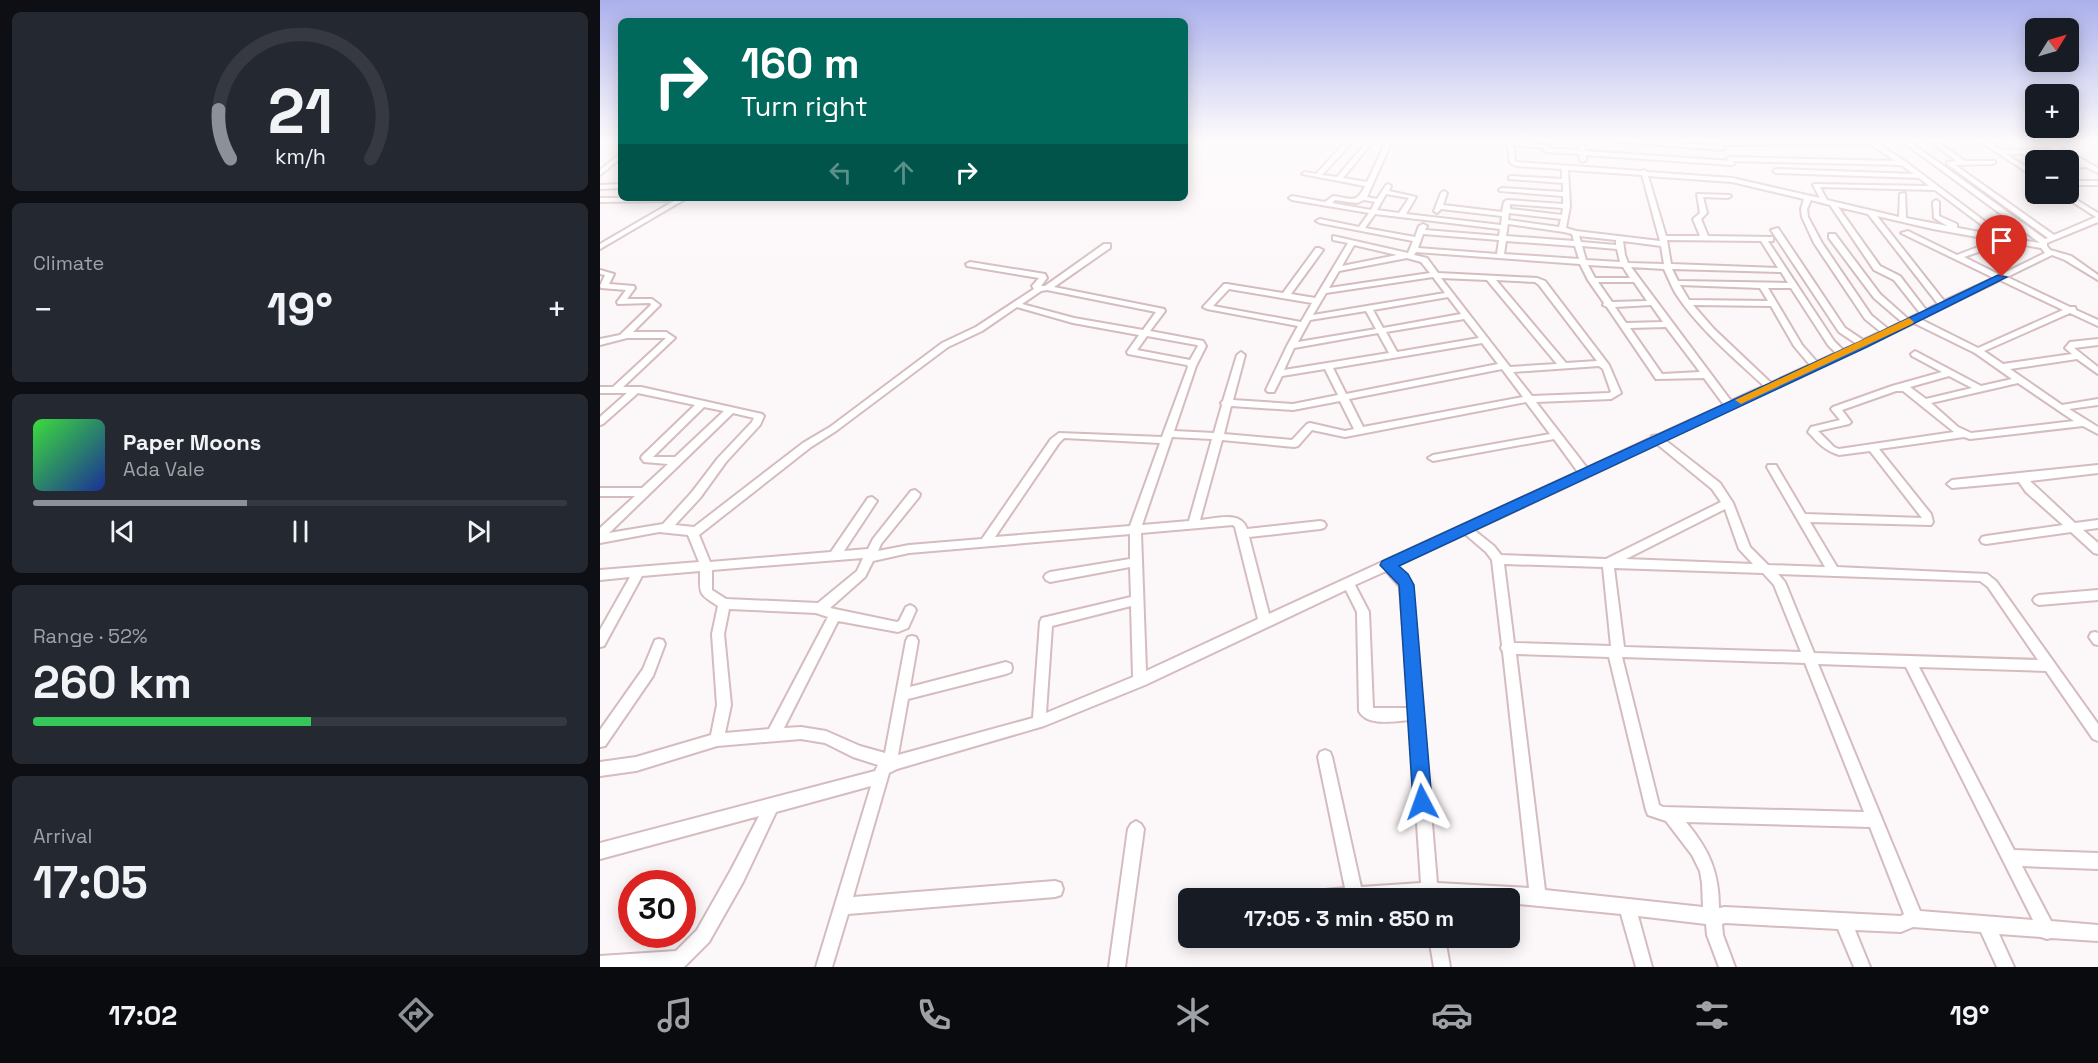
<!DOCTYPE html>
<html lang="en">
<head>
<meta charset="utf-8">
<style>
	body { margin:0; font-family:"Space Grotesk",sans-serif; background:#242831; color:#f1f3f6; height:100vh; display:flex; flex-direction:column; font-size:22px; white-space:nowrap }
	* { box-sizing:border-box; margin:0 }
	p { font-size:20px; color:#9ea1a6 }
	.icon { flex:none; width:33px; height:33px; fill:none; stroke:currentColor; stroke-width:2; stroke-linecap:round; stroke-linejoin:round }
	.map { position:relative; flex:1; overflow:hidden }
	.drawer { display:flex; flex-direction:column; gap:12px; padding:12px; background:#0d0f14; width:600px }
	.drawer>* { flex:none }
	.guide { position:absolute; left:18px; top:18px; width:570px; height:183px; border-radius:9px; box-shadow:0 3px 15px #0003; background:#00695c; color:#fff; overflow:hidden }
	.needle { width:39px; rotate:53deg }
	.controls { position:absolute; left:1425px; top:18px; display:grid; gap:12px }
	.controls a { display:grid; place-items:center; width:54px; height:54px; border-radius:9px; background:#171b24; box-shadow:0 3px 15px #0003; font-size:30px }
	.speed { position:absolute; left:18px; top:870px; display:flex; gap:12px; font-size:30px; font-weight:700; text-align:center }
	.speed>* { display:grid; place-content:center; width:78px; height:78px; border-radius:50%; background:#171b24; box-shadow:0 3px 15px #0003; line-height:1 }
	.speed .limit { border:9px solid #d22; background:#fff; color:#111 }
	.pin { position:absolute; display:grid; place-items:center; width:51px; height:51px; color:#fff; margin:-62px -26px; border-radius:50% 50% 50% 0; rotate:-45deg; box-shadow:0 0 6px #0007 }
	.pin .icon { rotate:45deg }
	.me { position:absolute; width:66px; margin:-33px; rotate:356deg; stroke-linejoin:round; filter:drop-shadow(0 0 4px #0008) }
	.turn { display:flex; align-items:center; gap:21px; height:126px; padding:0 24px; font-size:27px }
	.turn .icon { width:78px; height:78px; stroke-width:2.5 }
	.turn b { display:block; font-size:42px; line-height:51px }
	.lanes { display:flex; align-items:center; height:57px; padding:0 24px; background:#0003; justify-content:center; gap:30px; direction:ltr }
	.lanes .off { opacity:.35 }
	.big { font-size:45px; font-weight:600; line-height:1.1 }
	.drawer .tile { flex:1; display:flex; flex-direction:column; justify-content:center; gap:9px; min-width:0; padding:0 21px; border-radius:9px; background:#242831 }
	.drawer .dial { align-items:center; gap:0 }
	.dial svg { height:156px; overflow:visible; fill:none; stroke:#363941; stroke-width:7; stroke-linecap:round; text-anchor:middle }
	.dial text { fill:#f1f3f6; stroke:none }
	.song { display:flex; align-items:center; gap:18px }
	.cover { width:72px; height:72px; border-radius:9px; background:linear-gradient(135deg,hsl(120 70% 55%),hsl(230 70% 35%)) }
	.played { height:6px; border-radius:3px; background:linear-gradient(90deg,#8c9099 40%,#363941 40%) }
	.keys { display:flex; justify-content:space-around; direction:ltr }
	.heat { display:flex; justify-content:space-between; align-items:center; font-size:33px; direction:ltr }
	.charge { height:9px; border-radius:4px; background:linear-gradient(90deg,#34c759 52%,#363941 0) }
	.trip { position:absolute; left:578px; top:888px; width:342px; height:60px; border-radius:9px; background:#171b24; box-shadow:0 3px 15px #0003; font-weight:600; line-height:60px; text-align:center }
	.menu { display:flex; height:96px; justify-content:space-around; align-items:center; background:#090b0e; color:#9ea1a6 }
	.menu .icon { width:42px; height:42px }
	.menu .active { color:#8c9099 }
	.menu b { font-size:27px; color:#f1f3f6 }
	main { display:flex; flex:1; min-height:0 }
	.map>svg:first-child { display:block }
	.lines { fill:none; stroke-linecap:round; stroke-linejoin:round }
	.minor-casing { stroke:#d5bcbe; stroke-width:4 }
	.minor { fill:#fff; fill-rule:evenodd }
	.route { fill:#1a73e8; stroke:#114b97; stroke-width:1.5 }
	.slow { fill:#f59e0b }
</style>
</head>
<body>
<main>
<section class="drawer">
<div class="tile dial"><svg viewBox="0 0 100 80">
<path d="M14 69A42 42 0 1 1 86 69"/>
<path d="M14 69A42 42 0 0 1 8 44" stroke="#8c9099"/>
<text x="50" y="56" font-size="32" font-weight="700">21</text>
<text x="50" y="72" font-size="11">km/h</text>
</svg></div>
<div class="tile"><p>Climate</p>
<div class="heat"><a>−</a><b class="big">19°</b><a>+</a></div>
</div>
<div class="tile">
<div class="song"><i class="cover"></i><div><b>Paper Moons</b><p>Ada Vale</p></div></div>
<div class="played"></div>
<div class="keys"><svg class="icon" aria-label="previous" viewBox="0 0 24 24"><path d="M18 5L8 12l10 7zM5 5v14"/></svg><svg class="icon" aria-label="pause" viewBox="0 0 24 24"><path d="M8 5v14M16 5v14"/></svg><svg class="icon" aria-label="next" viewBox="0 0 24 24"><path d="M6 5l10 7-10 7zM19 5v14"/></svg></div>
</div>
<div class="tile"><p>Range · 52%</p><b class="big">260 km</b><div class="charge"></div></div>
<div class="tile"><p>Arrival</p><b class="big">17:05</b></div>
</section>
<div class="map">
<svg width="1498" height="967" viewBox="0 0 1498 967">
	<rect width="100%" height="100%" fill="#fcf7f8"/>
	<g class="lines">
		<g class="minor-casing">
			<g id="minor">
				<path d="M748,139H755L722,175L737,177L769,139H775L743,178L767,182L787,139H793L767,197L777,199L786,185L788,184L791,186L789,191L816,197L806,214L901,225L902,216L841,209L837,213L834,211L841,193L844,191L847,193L843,205L902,212L904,202L907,200L963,204V196L900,191L899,190L902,188L963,192V183L909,179V177L911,176L962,179V169L916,166L910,163L907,139L949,146L946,148L914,145L915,161L917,162L1041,171L1044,170L1047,172L1132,178L1220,198L1213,185L1214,184L1329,186L1319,178L1176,173L1173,171L1176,169L1314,174L1301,165L1130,161L1127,159L1130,157L1295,161L1270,144L1119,145L1116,143L1119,141L1271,139L1306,162L1407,238L1440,243L1299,139H1306L1445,239L1448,238L1347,164V162L1357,161L1326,139H1333L1365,161H1395V163L1393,164L1355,165L1454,235L1496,217L1460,194H1467L1498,213V222L1447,243V246L1450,250L1471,256L1498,275V280L1465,260L1452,255L1407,277L1470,307H1475L1476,310L1498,320V326L1470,313L1384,351L1403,364L1472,354L1465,348L1470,342L1498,339V345L1474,348L1498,367V374L1477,359L1410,369L1462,405L1498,399V405L1469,409L1498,427V434L1483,426L1370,439L1364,437L1279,449L1331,514L1333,522L1331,525L1210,522L1237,567L1387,574L1396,581L1498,724V741L1493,739L1446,671L1319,667L1414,850L1498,853V869L1422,866L1451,921L1498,925V941L1451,938L1447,939L1441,937L1399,934L1414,967H1397L1381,932L1313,927L1301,932L1255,930L1270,967H1254L1238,929L1125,923L1122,924L1123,935L1135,967H1119L1107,935L1106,924L1038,916L1052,967H1036L1021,914L909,903V898H717L719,892L725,890L745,888L718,757L720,752L725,750L730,752L732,757L761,887L821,883L810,720C795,721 767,727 759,711L757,612L746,590L545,685L444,726L297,769L289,773L253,897L455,881L461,883L463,889L461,895L455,897L248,914L232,967H216L271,786L176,812L143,882L109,942L84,967H0V956L76,951L97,930L131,870L159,816L0,859V843L275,771L278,765L253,757L225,743L201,739L117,746L36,771L0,776V762L36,757L111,735L117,705L112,634L118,606C98,593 100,595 100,571L42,576L4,646L0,647V630L30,577L0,580V570L99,562L88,535L59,532L0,543V528L35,496H0V488H42L68,464L44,462L41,458L42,456L95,405L38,393L3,424L0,425V417L27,393H0V387H13L66,338H27L0,345V339L20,335L51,305L50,303L18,304L17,302L26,290L1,288L0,286L5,275L0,274V270L14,274L9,284L34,286L35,288L27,299H52L60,305L33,332H66L75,338L23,387H41L162,414L164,416L160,425L126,462L100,498L75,525L94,527L203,443L230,427L342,343L376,327L434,289L432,286L439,278L367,266L366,264L370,262L445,274L447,278L441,286H445L504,244H510V248L454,287L564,309L565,311L550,331L603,341L606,346L596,366L574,431L614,433L622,405L621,403L623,401L637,355L641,352L645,355L633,400L693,404L738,395L725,369L682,376L674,392H668L666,390L687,346L698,326L607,309L603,307L624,284H627L683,293L716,248H719L723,250L691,294L715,298L748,243L733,240V236L808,253L813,241L720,223L716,221L720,219L759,227L769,213L692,200L689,198L692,196L725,202L733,196C751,198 756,205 765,186L702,174L705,172L716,174ZM968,170L1042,175L1060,241L976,231L966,228L970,206ZM1048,176L1132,182L1204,199L1201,209L1202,217L1214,243L1265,319L1281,332L1263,340L1245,328L1178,228L1171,230L1239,332L1257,344L1243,350L1234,341L1168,241H1173V237L1108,236L1101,219L1107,213L1103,197L1128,198L1131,196L1130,195L1097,194L1100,213L1093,219L1100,236H1066ZM1220,187L1335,190L1395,235L1306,218L1305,193L1300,194L1299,217L1227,200ZM786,194L809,198L799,213L777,210ZM735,200L757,203L764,200L775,202L771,210L732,203ZM1211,200L1230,205L1274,270L1294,280L1320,313L1308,319L1280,294L1235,234H1229V238L1274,298L1302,322L1288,329L1271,315L1222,243L1208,217L1207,209ZM910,204L963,208L962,215L910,209ZM1238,207L1268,214L1338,304L1326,310L1300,276L1280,266ZM909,213L961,219L959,227L908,220ZM775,214L900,229L899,236L825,230L827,226L823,224L819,226L815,237L765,228ZM1277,216L1333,229L1383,238L1378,247L1357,255L1308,231L1301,233L1394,278L1344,301ZM908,224L964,232L972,234L974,241L906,236ZM823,234L899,240L897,254L818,248ZM979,236L1016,240V245L981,242ZM1390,239L1441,248L1445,253L1400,275L1364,257L1384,250ZM1067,240L1161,241L1178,268L1071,264ZM906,241L975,246L979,259L904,254ZM1023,241L1061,246L1064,264L1028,263L1025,255ZM754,245L797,255L742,266ZM982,246L1017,249L1020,262L986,260ZM816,252L980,264L988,280L1004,303L1003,305L1007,307L1056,379L1104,378L1124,405L1058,435L1052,436L1051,438L987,468L936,402L1011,399L1021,393L1009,365L945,281L937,278L838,273L827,258L814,255ZM807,258L821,262L830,273L729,288L739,271ZM988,265L1023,267L1030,278H995ZM1031,267L1064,269C1068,277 1071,286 1076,294C1098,328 1134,358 1164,386L1131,401ZM1072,269L1181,272L1188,283L1078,281ZM833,277L845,293L713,315L726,293ZM841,278L887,280L957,364L910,367ZM896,280L935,282L939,285L997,361L966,363ZM1400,280L1463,310L1378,348L1320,319ZM998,282H1034L1047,301L1012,302ZM1080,285L1160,288L1168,301L1089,300ZM1168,288H1191L1228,345L1236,353L1217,362L1202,345ZM629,289L712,303L701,322L613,306ZM447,290L556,312L543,330L474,318L422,304L441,291ZM848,297L861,314L783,328L773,310ZM1051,305L1063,322L1026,323L1015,307ZM1093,305L1171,306L1194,346L1210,365L1171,383L1114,329ZM417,307L473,323L539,335L527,352L528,354L587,365L588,367L562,437L459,433L451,439L382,539L309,545L278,551L281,544L319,497L320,494L315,490L311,491L273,539L268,549L244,551L277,501L272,497L268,498L231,552L110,562L99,535L211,447L236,431L348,347L382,331ZM766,311L776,329L698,342L710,320ZM864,319L879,338L797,352L786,332ZM1314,323L1375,353L1412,379L1381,386L1315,351L1311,354L1312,356L1342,372L1292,386L1233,407L1231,409L1240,420L1211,427L1208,432L1210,434C1219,444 1226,451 1239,455L1270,451L1322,518L1205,514L1176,465H1168L1167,467L1225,567L1168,565L1150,547L1133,503L1120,483L1065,440ZM1066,327L1100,372L1062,374L1030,328ZM778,333L789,353L684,370L694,348ZM547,336L597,345L598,346L590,360L537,350ZM882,343L898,364L746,394L733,368ZM999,366L1003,369L1011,392L1009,393L932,396L913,372ZM902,369L923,397L763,427L749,399ZM1349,376L1372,388L1326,399L1310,387ZM1418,383L1474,421L1371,433L1358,427L1331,403ZM1296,391H1303L1354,432L1239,449L1234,447L1218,431L1249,424L1251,422L1242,410ZM740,401L754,429L745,431L710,423L707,424L692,440L624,434L631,406L693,410ZM926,402L950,434L833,455L828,458L833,461L954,439L978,472L669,614L649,537L720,529L724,528L726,525L724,522L720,521L647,529C641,510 615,519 600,520L622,440L694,447L698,446L712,430L745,437ZM104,407L124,411L75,457H53ZM133,413L154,418L152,422L118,458L92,492L63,524L9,533ZM572,437L612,439L589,521L542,525ZM464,438L560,443L530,526L395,537L459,443ZM1057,444L1112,489L1121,502L1006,559L901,555L894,546L874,530ZM1125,509L1139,549L1153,564L1026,559ZM633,525L635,527L658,619L546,671L541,533ZM530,534V559L450,572L446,574L444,577L446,580L450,582L530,567L531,597L442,618L440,622L433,718L298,755L308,699L406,674L411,672L412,668L411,664L406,662L310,687L318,641L316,637L312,636L308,637L306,641L285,753L260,746L226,731L201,727L184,728L238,621L298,632L308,628L316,610L314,607L310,605L306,607L299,621L297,622L230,608L265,577L273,561L309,553ZM865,534L886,552L892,560L902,645L901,648L903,652L929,888L837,883L812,585L795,566ZM263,558L257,571L218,603L126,599L112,590V570ZM904,564L1003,567L1011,646L914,643ZM1014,568L1163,573L1174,585L1201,652L1024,647ZM786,571L800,587L809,708H773L769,612L755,585ZM1178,574L1380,581L1388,587L1438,660L1214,653L1185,582ZM531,606L533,677L446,713L452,626ZM129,609L216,613L228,617L169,729L125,733L131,705L124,634ZM916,654L1009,657L1046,810L1048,815L1066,821L1092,855L1100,871L1102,883L1103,907L945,890ZM1022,657L1205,663L1264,812L1063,807L1059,805ZM1218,664L1306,667L1433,920L1320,911ZM1086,822L1270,827L1304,914L1301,916L1125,907L1119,908C1119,871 1109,850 1086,822Z"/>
				<polygon points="978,139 984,139 985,151 1132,161 1135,163 1132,165 986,155 986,160 983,162 980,160 979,154 946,152 943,150 946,148 979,150"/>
				<polygon points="989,139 1022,139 1122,146 1125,148 1122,150"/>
				<polygon points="1377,139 1384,139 1401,150 1454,149 1437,139 1445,139 1498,168 1498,173 1486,167 1468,168 1468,164 1480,163 1461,153 1406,154 1436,173 1436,178 1434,177"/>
				<polygon points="21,153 21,158 0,175 0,170"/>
				<rect x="1468" y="181" width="30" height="4"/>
				<polygon points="21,184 21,188 0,189 0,185"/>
				<polygon points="0,198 87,198 0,249 0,244 74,201 0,202"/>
				<polygon points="1336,200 1339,202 1339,216 1357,224 1357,228 1351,228 1334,218 1333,202"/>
				<polygon points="1498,465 1498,473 1430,481 1475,523 1498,520 1498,528 1483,530 1498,543 1498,554 1494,553 1471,532 1386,544 1382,543 1380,540 1382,537 1386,536 1463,525 1426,492 1419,482 1352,488 1347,484 1352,480"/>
				<polygon points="1498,590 1498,600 1439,605 1435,603 1433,600 1435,597 1439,595"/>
				<polygon points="1495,632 1498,633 1498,645 1494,644 1489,637 1491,633"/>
				<polygon points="59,639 63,640 65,644 53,676 5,746 0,747 0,730 43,669 55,640"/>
				<polygon points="536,821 541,824 544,829 525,967 509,967 528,829 531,824"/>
				<polygon points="829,938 845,938 850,967 834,967"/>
			</g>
		</g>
		<use href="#minor" class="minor"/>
	</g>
	<linearGradient id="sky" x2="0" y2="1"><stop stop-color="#abb0ec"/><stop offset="0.51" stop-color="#fefbfc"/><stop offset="1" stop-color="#fefbfc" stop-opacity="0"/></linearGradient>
	<rect width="1498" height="275" fill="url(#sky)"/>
	<polygon class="route" points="1398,275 1407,277 1267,347 799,566 808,574 814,585 832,802 829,809 822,811 816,809 813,802 799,585 780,565 782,561 1259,342"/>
	<polygon class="slow" points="1309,318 1314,322 1312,324 1145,402 1141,404 1135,400"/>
</svg>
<div class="controls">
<a><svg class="needle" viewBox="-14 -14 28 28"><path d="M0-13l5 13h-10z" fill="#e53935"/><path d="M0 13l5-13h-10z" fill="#9ea1a6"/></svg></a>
<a>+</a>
<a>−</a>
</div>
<div class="speed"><div class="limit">30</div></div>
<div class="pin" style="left:1402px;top:277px;background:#d93025"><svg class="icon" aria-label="arrive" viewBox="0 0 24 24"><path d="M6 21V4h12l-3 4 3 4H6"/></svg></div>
<svg class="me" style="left:822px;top:802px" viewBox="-20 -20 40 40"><path d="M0-17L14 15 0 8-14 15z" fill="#1a73e8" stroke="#fff" stroke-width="4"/></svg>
<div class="trip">17:05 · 3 min · 850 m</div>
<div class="guide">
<div class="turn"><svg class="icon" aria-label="right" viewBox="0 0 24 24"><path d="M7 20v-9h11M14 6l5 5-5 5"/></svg><div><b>160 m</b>Turn right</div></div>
<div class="lanes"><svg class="icon off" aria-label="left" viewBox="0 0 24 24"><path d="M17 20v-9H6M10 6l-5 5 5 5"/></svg><svg class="icon off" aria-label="ahead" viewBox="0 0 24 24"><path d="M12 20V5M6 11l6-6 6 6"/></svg><svg class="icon" aria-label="right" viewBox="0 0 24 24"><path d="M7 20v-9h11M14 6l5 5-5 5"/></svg></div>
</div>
</div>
</main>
<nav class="menu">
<b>17:02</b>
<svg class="icon active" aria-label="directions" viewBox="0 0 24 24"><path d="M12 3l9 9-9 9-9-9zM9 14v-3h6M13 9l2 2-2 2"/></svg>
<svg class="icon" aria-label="music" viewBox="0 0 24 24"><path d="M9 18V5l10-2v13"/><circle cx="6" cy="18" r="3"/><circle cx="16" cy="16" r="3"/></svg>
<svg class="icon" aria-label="phone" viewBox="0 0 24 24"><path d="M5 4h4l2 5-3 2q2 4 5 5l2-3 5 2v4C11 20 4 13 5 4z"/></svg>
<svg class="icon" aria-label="climate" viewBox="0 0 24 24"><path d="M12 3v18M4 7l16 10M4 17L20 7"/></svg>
<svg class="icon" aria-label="car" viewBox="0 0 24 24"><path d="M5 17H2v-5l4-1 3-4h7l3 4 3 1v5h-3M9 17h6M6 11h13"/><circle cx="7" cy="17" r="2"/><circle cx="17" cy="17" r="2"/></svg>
<svg class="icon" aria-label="filters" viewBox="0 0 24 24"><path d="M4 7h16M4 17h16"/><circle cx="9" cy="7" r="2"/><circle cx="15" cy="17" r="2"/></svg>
<b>19°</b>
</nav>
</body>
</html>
